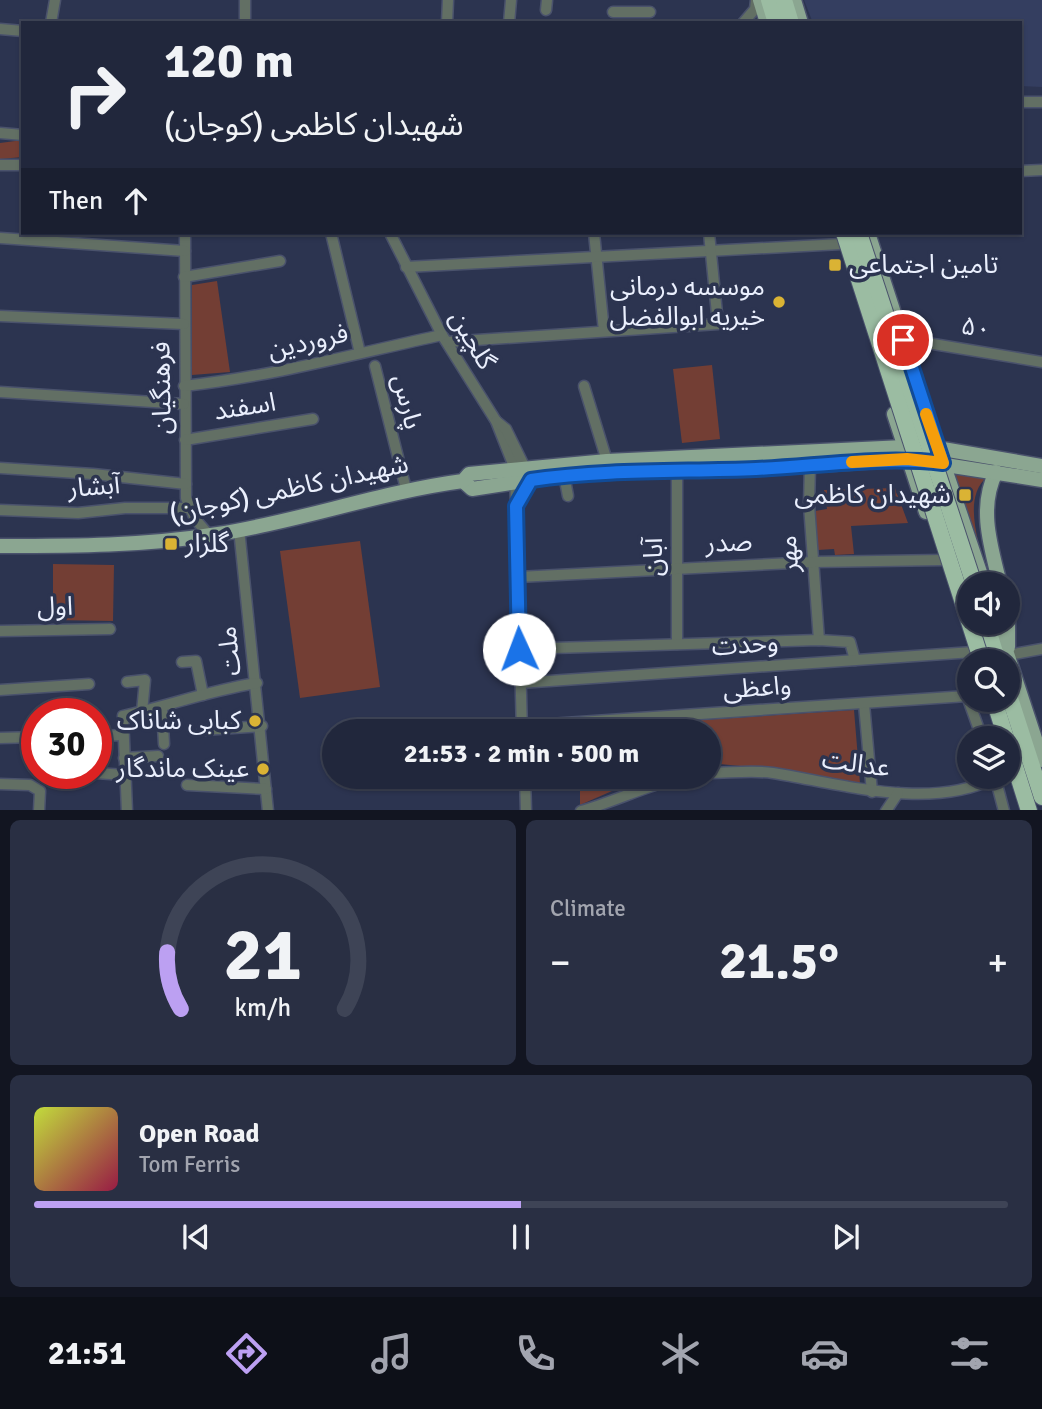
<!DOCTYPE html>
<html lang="en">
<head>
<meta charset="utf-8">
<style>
	body { margin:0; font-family:Signika,"Noto Sans Arabic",sans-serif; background:#292f43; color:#f1f3f6; height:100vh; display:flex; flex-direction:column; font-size:26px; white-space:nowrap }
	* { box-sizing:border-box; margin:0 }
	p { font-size:23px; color:#a2a5af }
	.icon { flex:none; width:38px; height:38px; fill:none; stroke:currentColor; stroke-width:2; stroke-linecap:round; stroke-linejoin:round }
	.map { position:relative; height:810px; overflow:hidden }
	.panel { display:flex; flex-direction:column; gap:10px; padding:10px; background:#121521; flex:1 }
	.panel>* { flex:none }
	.banner { position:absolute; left:21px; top:21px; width:1001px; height:214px; border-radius:0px; box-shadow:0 2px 5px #0004,0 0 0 2px #3e4456; background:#21273c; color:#f1f3f6; overflow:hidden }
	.controls { position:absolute; left:957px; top:572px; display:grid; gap:14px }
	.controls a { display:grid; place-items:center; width:63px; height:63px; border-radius:50%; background:#21273c; box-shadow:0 2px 5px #0004,0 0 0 2px #3e4456; font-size:35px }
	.speed { position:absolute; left:21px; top:698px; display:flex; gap:14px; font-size:35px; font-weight:700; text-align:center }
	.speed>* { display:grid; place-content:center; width:91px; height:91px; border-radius:50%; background:#21273c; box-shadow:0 2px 5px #0004,0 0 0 2px #3e4456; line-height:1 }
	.speed .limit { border:10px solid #d22; background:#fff; color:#111 }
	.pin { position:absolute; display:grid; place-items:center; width:60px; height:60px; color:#fff; margin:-30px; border:4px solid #fff; border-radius:50%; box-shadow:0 2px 7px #0007 }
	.me { position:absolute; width:77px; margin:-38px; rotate:358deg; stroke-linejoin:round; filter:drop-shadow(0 0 5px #0008) }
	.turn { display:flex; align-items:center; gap:24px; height:147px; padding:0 28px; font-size:32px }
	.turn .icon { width:91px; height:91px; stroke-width:2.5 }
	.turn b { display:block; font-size:49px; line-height:60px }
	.then { display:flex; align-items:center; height:66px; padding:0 28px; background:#0003; gap:14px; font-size:26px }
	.big { font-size:52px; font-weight:700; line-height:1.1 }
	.panel .tile { flex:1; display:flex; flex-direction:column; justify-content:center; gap:10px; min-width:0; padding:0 24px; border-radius:10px; background:#292f43 }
	.panel .dial { align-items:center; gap:0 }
	.dial svg { height:182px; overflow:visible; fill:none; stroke:#3e4456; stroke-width:7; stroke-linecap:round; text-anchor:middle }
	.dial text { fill:#f1f3f6; stroke:none }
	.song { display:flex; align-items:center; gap:21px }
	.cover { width:84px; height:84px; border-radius:10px; background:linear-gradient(135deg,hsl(70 70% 55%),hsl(340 70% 35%)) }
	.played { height:7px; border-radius:4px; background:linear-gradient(90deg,#bca0f2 50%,#3e4456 50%) }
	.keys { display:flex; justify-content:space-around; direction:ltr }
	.heat { display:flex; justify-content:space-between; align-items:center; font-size:38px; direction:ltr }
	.panel .tiles { flex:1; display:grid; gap:10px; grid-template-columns:1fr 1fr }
	.tile:last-child { grid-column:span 2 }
	.trip { position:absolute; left:322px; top:719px; width:399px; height:70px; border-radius:35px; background:#21273c; box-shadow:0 2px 5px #0004,0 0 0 2px #3e4456; font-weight:700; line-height:70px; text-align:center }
	.menu { display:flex; height:112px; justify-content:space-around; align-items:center; background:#0d1018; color:#a2a5af }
	.menu .icon { width:49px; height:49px }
	.menu .active { color:#bca0f2 }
	.menu b { font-size:32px; color:#f1f3f6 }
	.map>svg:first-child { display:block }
	.built { fill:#343e60 }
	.green { fill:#733e34 }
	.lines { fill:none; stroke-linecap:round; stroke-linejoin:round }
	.minor-casing { stroke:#4a526c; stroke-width:13 }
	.major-casing { stroke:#4a526c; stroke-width:17 }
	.highway-casing { stroke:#4a526c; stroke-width:18 }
	.minor { stroke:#626f64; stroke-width:10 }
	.major { stroke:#8ba691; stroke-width:14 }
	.highway { stroke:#9bbca2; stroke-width:16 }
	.highway-bridge-casing { stroke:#4a526c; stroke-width:18; stroke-linecap:butt }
	.highway-bridge { stroke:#9bbca2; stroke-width:16 }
	.route-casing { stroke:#114b97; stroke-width:18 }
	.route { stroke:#1a73e8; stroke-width:12 }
	.slow { stroke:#f59e0b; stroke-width:12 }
	.poi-dot { fill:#dab334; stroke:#2c3450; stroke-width:2.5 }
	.labels { text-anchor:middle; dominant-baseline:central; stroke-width:7; stroke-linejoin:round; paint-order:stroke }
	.poi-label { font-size:26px; fill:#eaeffd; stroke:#2c3450; text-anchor:end }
	.street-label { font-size:26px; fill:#eaeffd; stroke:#2c3450 }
</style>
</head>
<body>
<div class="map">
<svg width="1042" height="811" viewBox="0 0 1042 811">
	<rect width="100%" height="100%" fill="#2c3450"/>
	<polygon class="built" points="804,0 1042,0 1042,87 1020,86 1020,23 813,23"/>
	<g class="green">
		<polygon points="23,140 23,157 0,159 0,143"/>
		<polygon points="217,281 230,372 192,375 192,285"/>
		<polygon points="712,365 720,439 682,443 673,369"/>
		<path d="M951,469L988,476C961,498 980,542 985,572Z"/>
		<polygon points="895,488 908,523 851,526 854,554 835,555 834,549 818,550 815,511 827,509 824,490"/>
		<polygon points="360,541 380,687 300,698 280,551"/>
		<polygon points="53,564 114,565 113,621 53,620"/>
		<polygon points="854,710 860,783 794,771 709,763 709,732 580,732 579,728"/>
		<polygon points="580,777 644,777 580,805"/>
	</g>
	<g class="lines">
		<g class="minor-casing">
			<g id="minor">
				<polyline points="546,10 547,0"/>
				<polyline points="613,12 650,12"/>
				<polyline points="51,23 55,0"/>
				<polyline points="245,23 245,0"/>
				<polyline points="447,23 448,0"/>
				<polyline points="509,23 511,0"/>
				<polyline points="743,23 755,9 756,0"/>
				<polyline points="0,29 23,31"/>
				<polyline points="1020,102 1042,102"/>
				<polyline points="0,133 23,135"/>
				<polyline points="0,165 23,165"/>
				<polyline points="1020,171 1042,170"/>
				<polyline points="185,233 186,498 195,519 209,535"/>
				<polyline points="331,233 360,353"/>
				<polyline points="390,233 442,335 496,421 515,469 522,732"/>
				<polyline points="594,233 604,331"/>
				<polyline points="0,238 185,251"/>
				<polyline points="406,267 841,244"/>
				<polyline points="184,277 280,261"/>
				<polyline points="0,316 184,324"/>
				<polyline points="903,339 1042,362"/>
				<polyline points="447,342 718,324 709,233"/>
				<polyline points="375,366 406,489"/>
				<path d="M184,386C274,376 354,354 442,335"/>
				<polyline points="584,386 607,461"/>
				<polyline points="0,392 184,404"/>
				<polyline points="496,421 506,429 531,480 518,504"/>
				<polyline points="185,440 313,419"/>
				<polyline points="810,465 809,505 819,640"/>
				<polyline points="0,468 93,474 186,484"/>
				<polyline points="677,470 677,644"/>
				<polyline points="564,475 568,496"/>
				<polyline points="0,510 78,513 125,508 190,508"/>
				<polyline points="239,529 268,811"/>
				<polyline points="518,577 813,562 943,560"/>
				<polyline points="0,631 110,629"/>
				<polyline points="519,649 819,640 850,642 855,660"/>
				<polyline points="1008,655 1042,649"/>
				<polyline points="182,662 196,661 203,695"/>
				<polyline points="970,678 967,696 982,738"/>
				<polyline points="127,682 145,680 142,712"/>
				<polyline points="520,683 973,652"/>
				<polyline points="0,690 89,684"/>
				<polyline points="864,704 872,792"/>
				<polyline points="162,708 164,744"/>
				<polyline points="550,724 967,696"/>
				<polyline points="203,730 262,726"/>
				<polyline points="96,736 123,735"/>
				<polyline points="0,738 37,737"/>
				<polyline points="124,758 158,756"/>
				<polyline points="33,767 37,767"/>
				<polyline points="96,773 125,775"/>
				<path d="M709,773C730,773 753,770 773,773C842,784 929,811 995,778"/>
				<polyline points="525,777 526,811"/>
				<polyline points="995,777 1004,811"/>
				<polyline points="0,784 30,785 40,791 39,811"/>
				<polyline points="187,785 266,789"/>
				<path d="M127,811L123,716C168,706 211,690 257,683"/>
				<path d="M581,811C616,801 647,785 683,777"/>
				<polyline points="886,811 898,793"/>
			</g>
		</g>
		<g class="major-casing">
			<g id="major">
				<polyline points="760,0 767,23"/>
				<polyline points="794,0 801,23"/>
				<polyline points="868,233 929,421"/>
				<polyline points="894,414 926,512"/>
				<polyline points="941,457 984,584"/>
				<path d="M996,472C978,508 991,547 1000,584"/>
				<polyline points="463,481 472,489 564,475 649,470 756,469 907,459 1042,480"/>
				<path d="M0,546C73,546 145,546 218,534C301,521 380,492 463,481L469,474L607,461L904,447L937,448L1042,466"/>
				<polyline points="1008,617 1008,647"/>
				<polyline points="997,623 1042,760"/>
			</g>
		</g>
		<g class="highway-casing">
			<g id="highway">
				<polyline points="769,0 776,23"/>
				<polyline points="784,0 791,23"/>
				<polyline points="986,623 998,662"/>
				<polyline points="1008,692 1042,797"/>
				<polyline points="994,700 1006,738"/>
				<polyline points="1008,744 1029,811"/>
			</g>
		</g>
		<use href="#minor" class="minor"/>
		<use href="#major" class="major"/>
		<use href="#highway" class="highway"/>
		<g class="highway-bridge-casing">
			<g id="highway-bridge">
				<polyline points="844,233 982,662"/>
				<polyline points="859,233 974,584"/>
			</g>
		</g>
		<use href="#highway-bridge" class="highway-bridge"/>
	</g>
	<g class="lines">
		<g class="route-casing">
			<path id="route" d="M519,649L516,506L531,480C606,469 680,472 756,469C819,466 880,456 943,463L903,340"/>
		</g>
		<use href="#route" class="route"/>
		<polyline class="slow" points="852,462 907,459 943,463 926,414"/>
	</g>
	<g class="poi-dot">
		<rect x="828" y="258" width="14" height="14" rx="3.5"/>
		<circle cx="779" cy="302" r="7"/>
		<rect x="958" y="488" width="14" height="14" rx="3.5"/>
		<rect x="164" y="537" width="14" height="14" rx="3.5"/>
		<circle cx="255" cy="721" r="7"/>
		<circle cx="263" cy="769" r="7"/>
	</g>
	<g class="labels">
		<g class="poi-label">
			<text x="849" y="265" text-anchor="start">تامین اجتماعی</text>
			<text x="765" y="287">موسسه درمانی<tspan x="765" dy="30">خیریه ابوالفضل</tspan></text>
			<text x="951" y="495">شهیدان کاظمی</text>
			<text x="185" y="544" text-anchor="start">گلزار</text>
			<text x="241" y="721">کبابی شاناک</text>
			<text x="249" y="769">عینک ماندگار</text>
		</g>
		<g class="street-label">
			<text transform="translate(976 328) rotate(9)">۵۰</text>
			<text transform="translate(472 340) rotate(59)">گلچین</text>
			<text transform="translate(308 342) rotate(-13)">فروردین</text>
			<text transform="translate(162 388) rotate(-91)">فرهنگیان</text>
			<text transform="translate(407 402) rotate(76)">پارس</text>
			<text transform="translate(245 407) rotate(-9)">اسفند</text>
			<text transform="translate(94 487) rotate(-4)">آبشار</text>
			<text transform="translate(289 489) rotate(-12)">شهیدان کاظمی (کوجان)</text>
			<text transform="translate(729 543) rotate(-2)">صدر</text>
			<text transform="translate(789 554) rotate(-94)">مهر</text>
			<text transform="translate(654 557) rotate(-90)">آبان</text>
			<text transform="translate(55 607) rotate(-1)">اول</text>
			<text transform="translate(745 645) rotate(-4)">وحدت</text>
			<text transform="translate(230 651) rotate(-96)">ملت</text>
			<text transform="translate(757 688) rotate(-4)">واعظی</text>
			<text transform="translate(856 764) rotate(8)">عدالت</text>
		</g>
	</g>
</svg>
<div class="controls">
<a><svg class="icon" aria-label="sound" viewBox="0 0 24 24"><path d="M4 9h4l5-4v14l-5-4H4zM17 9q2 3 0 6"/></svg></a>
<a><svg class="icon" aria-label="search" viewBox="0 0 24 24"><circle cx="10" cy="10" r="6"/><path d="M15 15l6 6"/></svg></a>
<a><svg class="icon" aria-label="layers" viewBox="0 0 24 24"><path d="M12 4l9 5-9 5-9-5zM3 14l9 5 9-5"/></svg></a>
</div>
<div class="speed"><div class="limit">30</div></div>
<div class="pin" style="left:903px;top:340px;background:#d93025"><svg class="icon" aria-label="arrive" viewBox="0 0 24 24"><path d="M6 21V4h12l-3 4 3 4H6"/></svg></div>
<svg class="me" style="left:519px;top:649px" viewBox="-20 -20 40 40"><circle r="19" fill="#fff"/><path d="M0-13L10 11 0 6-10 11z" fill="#1a73e8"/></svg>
<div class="trip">21:53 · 2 min · 500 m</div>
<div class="banner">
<div class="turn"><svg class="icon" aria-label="right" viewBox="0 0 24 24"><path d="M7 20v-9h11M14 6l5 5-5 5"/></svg><div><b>120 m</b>شهیدان کاظمی (کوجان)</div></div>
<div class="then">Then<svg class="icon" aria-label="ahead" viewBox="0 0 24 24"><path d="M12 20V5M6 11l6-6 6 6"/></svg></div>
</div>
</div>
<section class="panel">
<div class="tiles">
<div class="tile dial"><svg viewBox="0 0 100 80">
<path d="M14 69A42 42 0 1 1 86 69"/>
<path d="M14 69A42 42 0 0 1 8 44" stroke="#bca0f2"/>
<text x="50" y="56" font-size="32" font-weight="700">21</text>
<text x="50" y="72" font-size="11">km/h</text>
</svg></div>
<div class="tile"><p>Climate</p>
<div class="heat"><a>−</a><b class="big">21.5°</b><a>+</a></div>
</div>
<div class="tile">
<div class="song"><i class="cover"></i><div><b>Open Road</b><p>Tom Ferris</p></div></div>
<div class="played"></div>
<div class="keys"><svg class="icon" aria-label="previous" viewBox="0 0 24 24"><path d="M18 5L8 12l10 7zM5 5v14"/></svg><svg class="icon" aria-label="pause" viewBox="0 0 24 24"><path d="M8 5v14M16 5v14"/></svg><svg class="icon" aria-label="next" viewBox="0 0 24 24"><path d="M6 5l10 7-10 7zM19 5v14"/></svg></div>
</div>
</div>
</section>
<nav class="menu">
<b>21:51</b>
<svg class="icon active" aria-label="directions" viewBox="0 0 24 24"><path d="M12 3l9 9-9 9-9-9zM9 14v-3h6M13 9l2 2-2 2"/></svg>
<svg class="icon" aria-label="music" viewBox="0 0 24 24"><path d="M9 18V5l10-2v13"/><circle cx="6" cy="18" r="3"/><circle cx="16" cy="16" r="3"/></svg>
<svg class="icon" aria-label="phone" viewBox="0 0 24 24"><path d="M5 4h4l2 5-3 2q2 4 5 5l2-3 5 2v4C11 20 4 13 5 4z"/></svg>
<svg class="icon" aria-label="climate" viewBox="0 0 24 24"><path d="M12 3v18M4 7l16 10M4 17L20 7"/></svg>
<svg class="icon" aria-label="car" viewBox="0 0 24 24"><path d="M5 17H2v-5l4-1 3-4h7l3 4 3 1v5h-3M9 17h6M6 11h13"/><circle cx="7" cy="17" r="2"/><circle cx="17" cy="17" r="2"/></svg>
<svg class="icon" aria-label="filters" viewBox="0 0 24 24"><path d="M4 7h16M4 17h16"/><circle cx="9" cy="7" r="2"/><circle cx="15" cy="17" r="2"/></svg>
</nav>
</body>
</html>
